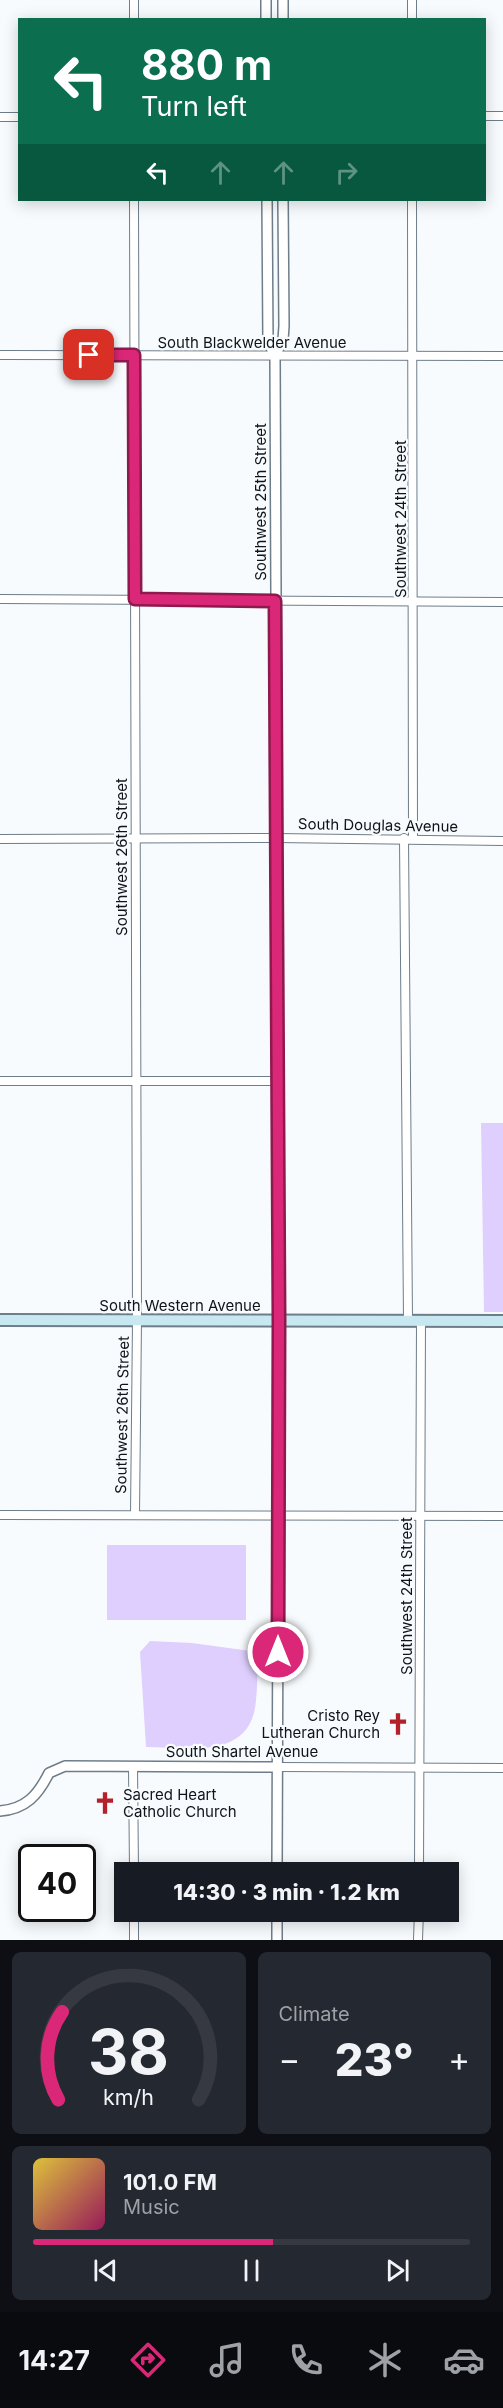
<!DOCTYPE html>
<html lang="en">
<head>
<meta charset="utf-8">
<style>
	body { margin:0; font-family:Inter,sans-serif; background:#242831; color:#f1f3f6; height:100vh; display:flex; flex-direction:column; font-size:22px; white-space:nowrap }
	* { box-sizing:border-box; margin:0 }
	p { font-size:20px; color:#9ea1a6 }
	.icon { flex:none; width:33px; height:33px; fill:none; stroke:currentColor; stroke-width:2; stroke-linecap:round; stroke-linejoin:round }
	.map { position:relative; height:1940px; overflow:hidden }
	.side { display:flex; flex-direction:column; gap:12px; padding:12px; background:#0d0f14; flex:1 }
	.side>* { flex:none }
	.hud { position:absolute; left:18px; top:18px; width:468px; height:183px; border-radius:0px; box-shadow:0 3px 15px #0003; background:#0b6e4f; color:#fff; overflow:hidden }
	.speed { position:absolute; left:18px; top:1844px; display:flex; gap:12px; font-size:30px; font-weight:700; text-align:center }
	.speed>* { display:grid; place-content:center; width:78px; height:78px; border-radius:50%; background:#171b24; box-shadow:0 3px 15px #0003; line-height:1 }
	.speed .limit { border:3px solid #111; border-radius:9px; background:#fff; color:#111 }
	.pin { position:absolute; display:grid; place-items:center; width:51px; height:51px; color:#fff; margin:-26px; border-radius:12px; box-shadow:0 3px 9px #0006 }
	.me { position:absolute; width:66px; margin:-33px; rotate:0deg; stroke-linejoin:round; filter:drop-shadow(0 0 4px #0008) }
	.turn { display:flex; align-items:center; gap:21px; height:126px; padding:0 24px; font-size:27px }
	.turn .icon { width:78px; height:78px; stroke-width:2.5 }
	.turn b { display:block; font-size:42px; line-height:51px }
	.lanes { display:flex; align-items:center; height:57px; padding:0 24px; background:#0003; justify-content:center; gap:30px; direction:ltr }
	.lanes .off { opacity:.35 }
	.big { font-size:45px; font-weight:800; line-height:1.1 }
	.side .card { flex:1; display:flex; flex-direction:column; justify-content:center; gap:9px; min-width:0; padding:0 21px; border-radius:9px; background:#242831 }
	.side .dial { align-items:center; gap:0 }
	.dial svg { height:156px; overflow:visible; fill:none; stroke:#363941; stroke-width:7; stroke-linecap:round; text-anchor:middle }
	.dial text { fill:#f1f3f6; stroke:none }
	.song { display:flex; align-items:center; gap:18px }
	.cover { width:72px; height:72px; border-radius:9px; background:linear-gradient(135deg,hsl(50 70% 55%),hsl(330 70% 35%)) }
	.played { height:6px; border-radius:3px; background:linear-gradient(90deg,#db2777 55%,#363941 55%) }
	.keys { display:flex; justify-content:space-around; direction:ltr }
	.heat { display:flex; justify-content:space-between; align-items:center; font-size:33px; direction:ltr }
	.side .tiles { flex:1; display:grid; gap:12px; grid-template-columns:1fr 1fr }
	.card:last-child { grid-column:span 2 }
	.trip { position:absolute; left:114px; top:1862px; width:345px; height:60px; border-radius:0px; background:#171b24; box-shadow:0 3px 15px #0003; font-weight:800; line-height:60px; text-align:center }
	.tabs { display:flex; height:96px; justify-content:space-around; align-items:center; background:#090b0e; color:#9ea1a6 }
	.tabs .icon { width:42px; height:42px }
	.tabs .active { color:#db2777 }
	.tabs b { font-size:27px; color:#f1f3f6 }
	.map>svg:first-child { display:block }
	.green { fill:#dfcffe }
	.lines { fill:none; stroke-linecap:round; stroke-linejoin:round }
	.minor-casing { stroke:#6e7d8a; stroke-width:10 }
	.tertiary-casing { stroke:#6e7d8a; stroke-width:12 }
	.secondary-casing { stroke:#6e7d8a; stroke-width:14 }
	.minor { stroke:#fff; stroke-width:8 }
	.tertiary { stroke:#fff; stroke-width:9 }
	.secondary { stroke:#c8e8f1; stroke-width:10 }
	.route-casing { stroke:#8e194d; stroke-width:15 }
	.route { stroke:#db2777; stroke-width:10 }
	.labels { text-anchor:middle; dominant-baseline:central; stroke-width:4.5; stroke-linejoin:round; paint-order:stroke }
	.street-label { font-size:15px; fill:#0e1419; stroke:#f8fbfe }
	.poi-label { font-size:15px; fill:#0e1419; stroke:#f8fbfe; text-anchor:end }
</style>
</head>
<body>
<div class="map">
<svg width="503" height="1940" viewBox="0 0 503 1940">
	<rect width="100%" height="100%" fill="#f8fbfe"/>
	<g class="green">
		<polygon points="481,1123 503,1123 503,1312 484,1312"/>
		<rect x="107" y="1545" width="139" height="75"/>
		<path d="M150,1641L192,1643L258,1652C257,1670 258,1690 255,1708C246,1760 185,1747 146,1747L140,1652Z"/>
	</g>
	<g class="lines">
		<g class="minor-casing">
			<g id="minor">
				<polyline points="134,0 134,20"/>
				<polyline points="412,20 412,0"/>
				<polyline points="484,116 503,116"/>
				<polyline points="0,117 20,117"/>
				<polyline points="134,200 137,1320 135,1515"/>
				<polyline points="412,200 413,838"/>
				<polyline points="0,355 503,356"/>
				<polyline points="0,599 503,602"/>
				<polyline points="404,838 408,1320"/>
				<polyline points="0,839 276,838 503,841"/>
				<polyline points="0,1081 277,1081"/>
				<polyline points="0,1515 503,1516"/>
				<polyline points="133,1766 134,1872"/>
				<polyline points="277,1767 503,1768"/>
				<polyline points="419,1872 421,1320"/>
				<polyline points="134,1911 134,1940"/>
				<polyline points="418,1940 419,1911"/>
			</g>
		</g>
		<g class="tertiary-casing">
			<g id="tertiary">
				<polyline points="266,20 266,0"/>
				<polyline points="283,20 283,0"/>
				<polyline points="267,200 268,342 275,356"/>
				<path d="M0,1811C26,1809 38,1795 49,1773L65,1766L277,1767"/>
				<polyline points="277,1872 279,1321 275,356 283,340 284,326 283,200"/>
				<polyline points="277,1940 277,1911"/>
			</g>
		</g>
		<g class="secondary-casing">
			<polyline id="secondary" points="0,1320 503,1321"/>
		</g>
		<use href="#minor" class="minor"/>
		<use href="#tertiary" class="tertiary"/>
		<use href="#secondary" class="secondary"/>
	</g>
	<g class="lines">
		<g class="route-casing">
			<polyline id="route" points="89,355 134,355 135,599 275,601 279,1321 278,1652"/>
		</g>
		<use href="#route" class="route"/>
	</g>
	<defs>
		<g id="church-bare" transform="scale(1.8)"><path d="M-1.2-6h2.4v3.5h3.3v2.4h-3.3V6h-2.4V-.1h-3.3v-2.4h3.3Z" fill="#b3212b" stroke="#f8fbfe" stroke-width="2.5" paint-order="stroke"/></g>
	</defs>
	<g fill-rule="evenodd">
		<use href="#church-bare" x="398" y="1724"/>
		<use href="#church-bare" x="105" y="1803"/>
	</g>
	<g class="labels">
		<g class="street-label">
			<text x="252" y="342">South Blackwelder Avenue</text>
			<text transform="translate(260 502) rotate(-90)">Southwest 25th Street</text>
			<text transform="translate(400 519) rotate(-90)">Southwest 24th Street</text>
			<text transform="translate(378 825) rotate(1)">South Douglas Avenue</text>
			<text transform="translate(121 857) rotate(-90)">Southwest 26th Street</text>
			<text x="180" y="1305">South Western Avenue</text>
			<text transform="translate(122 1415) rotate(-89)">Southwest 26th Street</text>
			<text transform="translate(406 1596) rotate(-90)">Southwest 24th Street</text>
			<text x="242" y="1751">South Shartel Avenue</text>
		</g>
		<g class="poi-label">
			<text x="380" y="1715">Cristo Rey<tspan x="380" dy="17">Lutheran Church</tspan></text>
			<text x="123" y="1794" text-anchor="start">Sacred Heart<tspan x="123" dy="17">Catholic Church</tspan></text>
		</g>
	</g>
</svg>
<div class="speed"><div class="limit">40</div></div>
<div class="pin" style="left:89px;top:355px;background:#d93025"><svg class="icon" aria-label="arrive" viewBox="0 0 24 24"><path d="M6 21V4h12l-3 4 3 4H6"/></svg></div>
<svg class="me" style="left:278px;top:1652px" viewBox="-20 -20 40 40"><circle r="17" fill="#db2777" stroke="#fff" stroke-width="3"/><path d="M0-11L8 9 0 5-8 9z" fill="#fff"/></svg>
<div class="trip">14:30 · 3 min · 1.2 km</div>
<div class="hud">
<div class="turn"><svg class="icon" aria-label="left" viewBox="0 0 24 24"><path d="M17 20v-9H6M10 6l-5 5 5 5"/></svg><div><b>880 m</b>Turn left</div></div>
<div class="lanes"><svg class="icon" aria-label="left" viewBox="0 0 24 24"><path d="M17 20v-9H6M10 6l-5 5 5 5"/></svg><svg class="icon off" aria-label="ahead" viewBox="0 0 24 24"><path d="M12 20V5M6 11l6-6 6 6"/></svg><svg class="icon off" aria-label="ahead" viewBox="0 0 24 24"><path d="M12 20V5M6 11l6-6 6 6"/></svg><svg class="icon off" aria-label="right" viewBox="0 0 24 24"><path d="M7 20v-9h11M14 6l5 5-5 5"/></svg></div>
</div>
</div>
<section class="side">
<div class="tiles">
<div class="card dial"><svg viewBox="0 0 100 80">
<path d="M14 69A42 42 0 1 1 86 69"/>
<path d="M14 69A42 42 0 0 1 16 24" stroke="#db2777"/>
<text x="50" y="56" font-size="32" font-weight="700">38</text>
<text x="50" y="72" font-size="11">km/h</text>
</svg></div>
<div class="card"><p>Climate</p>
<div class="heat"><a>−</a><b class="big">23°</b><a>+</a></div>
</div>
<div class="card">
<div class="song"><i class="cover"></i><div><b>101.0 FM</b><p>Music</p></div></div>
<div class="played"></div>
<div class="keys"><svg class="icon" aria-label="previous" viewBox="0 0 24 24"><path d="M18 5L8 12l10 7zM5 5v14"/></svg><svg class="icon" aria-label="pause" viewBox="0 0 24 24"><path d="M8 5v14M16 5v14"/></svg><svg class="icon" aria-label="next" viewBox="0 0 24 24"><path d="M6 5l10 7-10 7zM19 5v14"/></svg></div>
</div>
</div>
</section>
<nav class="tabs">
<b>14:27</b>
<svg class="icon active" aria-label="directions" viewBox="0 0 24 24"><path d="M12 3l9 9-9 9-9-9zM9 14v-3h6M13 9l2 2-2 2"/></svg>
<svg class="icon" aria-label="music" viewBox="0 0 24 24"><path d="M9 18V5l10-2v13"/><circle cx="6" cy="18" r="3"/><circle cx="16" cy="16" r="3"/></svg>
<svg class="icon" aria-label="phone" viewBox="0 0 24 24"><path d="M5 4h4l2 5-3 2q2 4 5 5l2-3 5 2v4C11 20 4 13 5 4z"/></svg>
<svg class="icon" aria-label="climate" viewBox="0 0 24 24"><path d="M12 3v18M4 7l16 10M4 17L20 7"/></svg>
<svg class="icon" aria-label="car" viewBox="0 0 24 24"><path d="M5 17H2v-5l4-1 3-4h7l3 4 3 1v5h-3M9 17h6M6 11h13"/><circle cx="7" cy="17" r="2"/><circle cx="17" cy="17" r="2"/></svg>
</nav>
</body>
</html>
